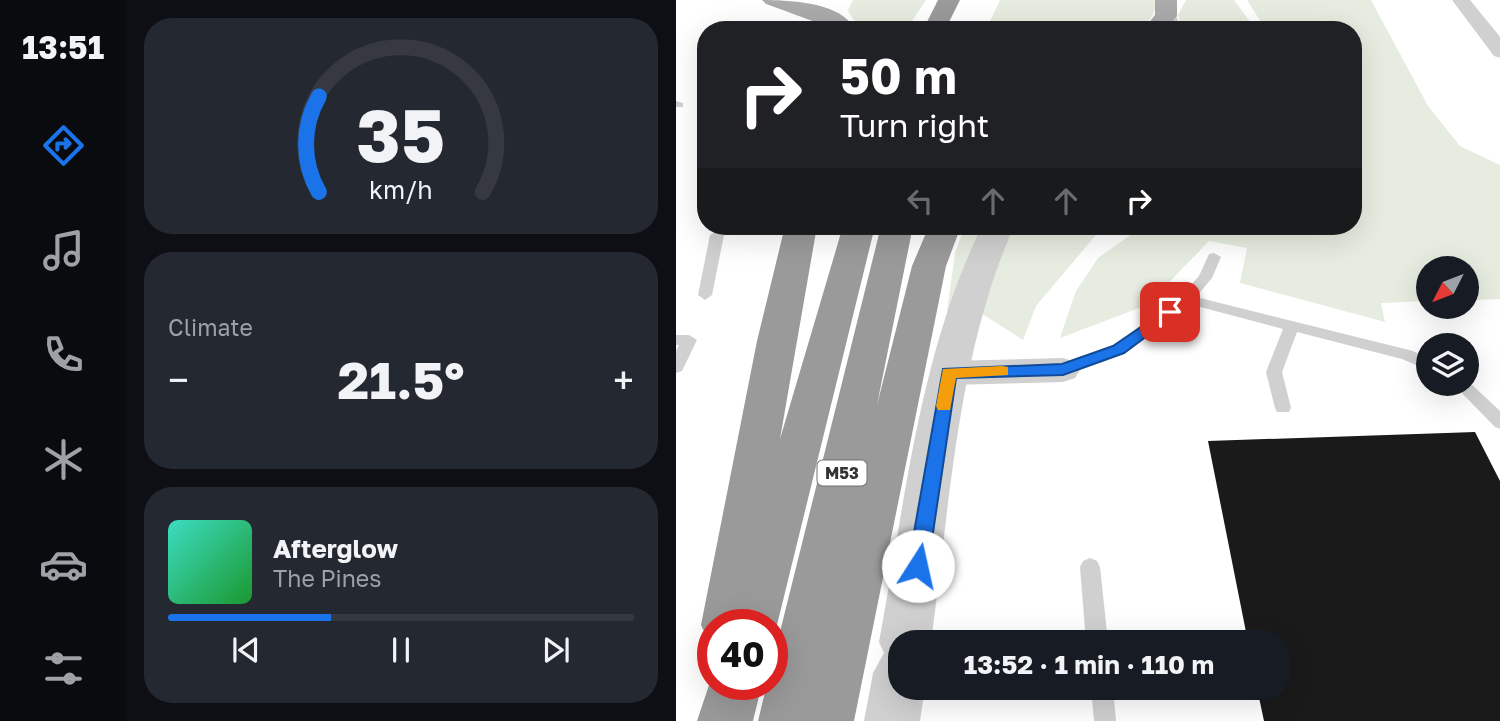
<!DOCTYPE html>
<html lang="en">
<head>
<meta charset="utf-8">
<style>
	body { margin:0; font-family:"Golos Text",sans-serif; background:#242831; color:#f1f3f6; height:100vh; display:flex; flex-direction:column; font-size:26px; white-space:nowrap }
	* { box-sizing:border-box; margin:0 }
	p { font-size:23px; color:#9ea1a6 }
	.icon { flex:none; width:38px; height:38px; fill:none; stroke:currentColor; stroke-width:2; stroke-linecap:round; stroke-linejoin:round }
	.map { position:relative; flex:1; overflow:hidden }
	.drawer { display:flex; flex-direction:column; gap:18px; padding:18px; background:#0d0f14; width:550px }
	.drawer>* { flex:none }
	.top-card { position:absolute; left:21px; top:21px; width:665px; height:214px; border-radius:28px; box-shadow:0 7px 28px #0002; background:#202124; color:#fff; overflow:hidden }
	.needle { width:46px; rotate:228deg }
	.tools { position:absolute; left:740px; top:256px; display:grid; gap:14px }
	.tools a { display:grid; place-items:center; width:63px; height:63px; border-radius:50%; background:#171b24; box-shadow:0 7px 28px #0002; font-size:35px }
	.speed { position:absolute; left:21px; top:609px; display:flex; gap:14px; font-size:35px; font-weight:700; text-align:center }
	.speed>* { display:grid; place-content:center; width:91px; height:91px; border-radius:50%; background:#171b24; box-shadow:0 7px 28px #0002; line-height:1 }
	.speed .limit { border:10px solid #d22; background:#fff; color:#111 }
	.pin { position:absolute; display:grid; place-items:center; width:60px; height:60px; color:#fff; margin:-30px; border-radius:14px; box-shadow:0 4px 10px #0006 }
	.me { position:absolute; width:77px; margin:-38px; rotate:10deg; stroke-linejoin:round; filter:drop-shadow(0 0 5px #0008) }
	.turn { display:flex; align-items:center; gap:24px; height:147px; padding:0 28px; font-size:32px }
	.turn .icon { width:91px; height:91px; stroke-width:2.5 }
	.turn b { display:block; font-size:49px; line-height:60px }
	.lanes { display:flex; align-items:center; height:66px; padding:0 28px; background:#0003; justify-content:center; gap:35px; direction:ltr }
	.lanes .off { opacity:.35 }
	.big { font-size:52px; font-weight:700; line-height:1.1 }
	.drawer .card { flex:1; display:flex; flex-direction:column; justify-content:center; gap:10px; min-width:0; padding:0 24px; border-radius:28px; background:#242831 }
	.drawer .dial { align-items:center; gap:0 }
	.dial svg { height:182px; overflow:visible; fill:none; stroke:#363941; stroke-width:7; stroke-linecap:round; text-anchor:middle }
	.dial text { fill:#f1f3f6; stroke:none }
	.song { display:flex; align-items:center; gap:21px }
	.cover { width:84px; height:84px; border-radius:10px; background:linear-gradient(135deg,hsl(170 70% 55%),hsl(130 70% 35%)) }
	.played { height:7px; border-radius:4px; background:linear-gradient(90deg,#1a73e8 35%,#363941 35%) }
	.keys { display:flex; justify-content:space-around; direction:ltr }
	.heat { display:flex; justify-content:space-between; align-items:center; font-size:38px; direction:ltr }
	.trip { position:absolute; left:212px; top:630px; width:402px; height:70px; border-radius:28px; background:#171b24; box-shadow:0 7px 28px #0002; font-weight:700; line-height:70px; text-align:center }
	main { display:flex; flex:1; min-height:0 }
	.tabs { display:flex; flex-direction:column; width:126px; justify-content:space-around; align-items:center; background:#090b0e; color:#9ea1a6 }
	.tabs .icon { width:49px; height:49px }
	.tabs .selected { color:#1a73e8 }
	.tabs b { font-size:32px; color:#f1f3f6 }
	.map>svg:first-child { display:block }
	.green { fill:#e6ecdf }
	.building { fill:#1a1a1a }
	.lines { fill:none; stroke-linecap:round; stroke-linejoin:round }
	.service { fill:#d0d0d0; fill-rule:evenodd }
	.minor { fill:#d0d0d0; fill-rule:evenodd }
	.tertiary { fill:#d0d0d0; fill-rule:evenodd }
	.primary { fill:#ababab; fill-rule:evenodd }
	.motorway { fill:#9a9a9a; fill-rule:evenodd }
	.route { fill:#1a73e8; stroke:#114b97; stroke-width:2 }
	.slow { fill:#f59e0b }
	.labels { text-anchor:middle; dominant-baseline:central; stroke-width:7; stroke-linejoin:round; paint-order:stroke }
	.shield { fill:#fff; stroke:#707070; stroke-width:2 }
	.shield-label { font-size:16px; font-weight:bold; fill:#333 }
</style>
</head>
<body>
<main>
<nav class="tabs">
<b>13:51</b>
<svg class="icon selected" aria-label="directions" viewBox="0 0 24 24"><path d="M12 3l9 9-9 9-9-9zM9 14v-3h6M13 9l2 2-2 2"/></svg>
<svg class="icon" aria-label="music" viewBox="0 0 24 24"><path d="M9 18V5l10-2v13"/><circle cx="6" cy="18" r="3"/><circle cx="16" cy="16" r="3"/></svg>
<svg class="icon" aria-label="phone" viewBox="0 0 24 24"><path d="M5 4h4l2 5-3 2q2 4 5 5l2-3 5 2v4C11 20 4 13 5 4z"/></svg>
<svg class="icon" aria-label="climate" viewBox="0 0 24 24"><path d="M12 3v18M4 7l16 10M4 17L20 7"/></svg>
<svg class="icon" aria-label="car" viewBox="0 0 24 24"><path d="M5 17H2v-5l4-1 3-4h7l3 4 3 1v5h-3M9 17h6M6 11h13"/><circle cx="7" cy="17" r="2"/><circle cx="17" cy="17" r="2"/></svg>
<svg class="icon" aria-label="filters" viewBox="0 0 24 24"><path d="M4 7h16M4 17h16"/><circle cx="9" cy="7" r="2"/><circle cx="15" cy="17" r="2"/></svg>
</nav>
<section class="drawer">
<div class="card dial"><svg viewBox="0 0 100 80">
<path d="M14 69A42 42 0 1 1 86 69"/>
<path d="M14 69A42 42 0 0 1 14 27" stroke="#1a73e8"/>
<text x="50" y="56" font-size="32" font-weight="700">35</text>
<text x="50" y="72" font-size="11">km/h</text>
</svg></div>
<div class="card"><p>Climate</p>
<div class="heat"><a>−</a><b class="big">21.5°</b><a>+</a></div>
</div>
<div class="card">
<div class="song"><i class="cover"></i><div><b>Afterglow</b><p>The Pines</p></div></div>
<div class="played"></div>
<div class="keys"><svg class="icon" aria-label="previous" viewBox="0 0 24 24"><path d="M18 5L8 12l10 7zM5 5v14"/></svg><svg class="icon" aria-label="pause" viewBox="0 0 24 24"><path d="M8 5v14M16 5v14"/></svg><svg class="icon" aria-label="next" viewBox="0 0 24 24"><path d="M6 5l10 7-10 7zM19 5v14"/></svg></div>
</div>
</section>
<div class="map">
<svg width="825" height="721" viewBox="0 0 825 721">
	<rect width="100%" height="100%" fill="#fff"/>
	<g class="green">
		<path d="M177,0H250L230,30C207,30 183,35 172,10Z"/>
		<path d="M324,0H479C481,13 473,22 464,30H310Z"/>
		<polygon points="510,0 558,0 580,30 507,30 502,15"/>
		<polygon points="571,0 695,0 752,106 784,146 824,165 824,299 791,300 791,268 752,268 752,301 705,303 709,322 564,283 571,248 533,241 471,305 384,338 400,291 422,258 467,226 677,226 677,30 590,30"/>
		<polygon points="289,226 310,226 270,319 279,253"/>
		<polygon points="340,226 432,226 419,236 360,306 347,340 305,313 311,274"/>
	</g>
	<polygon class="building" points="799,432 824,481 824,721 588,721 581,688 602,688 602,642 572,642 532,441"/>
	<g class="lines">
		<g class="service">
			<polygon points="0,101 7,103 7,107 0,107"/>
			<polygon points="41,231 48,235 36,295 29,300 22,295 34,235"/>
			<polygon points="538,253 545,257 536,278 520,297 737,351 752,359 752,370 726,359 621,332 606,372 615,408 613,412 601,412 599,408 590,372 607,329 513,304 448,354 393,374 381,374 379,370 381,366 438,346 505,296 523,276 533,254"/>
			<polygon points="0,335 13,335 21,340 6,371 0,373 0,351 3,345 0,345"/>
			<polygon points="791,380 825,412 825,429 819,427 776,383 791,383"/>
			<polygon points="414,558 421,561 424,567 432,642 410,642 404,567 407,561"/>
			<polygon points="415,688 437,688 440,721 418,721"/>
		</g>
		<g class="minor">
			<polygon points="776,0 794,0 825,38 825,58 818,56"/>
			<polygon points="387,358 399,362 404,370 399,378 387,382 273,385 261,381 256,373 261,365 273,361"/>
		</g>
		<g class="tertiary">
			<polygon points="490,9 498,11 506,30 484,30 479,16"/>
			<path d="M306,226H338C281,355 274,503 255,642H224V688H249L244,721H188L197,673L208,653L203,642C229,503 243,354 306,226Z"/>
		</g>
		<g class="primary">
			<path d="M86,0C111,0 160,2 175,24L172,29C158,31 108,10 90,4Z"/>
			<polygon points="479,0 501,0 501,16 490,30 467,30 479,15"/>
		</g>
		<g class="motorway">
			<polygon points="262,0 284,0 269,30 247,30"/>
			<polygon points="109,226 141,226 104,439 167,226 199,226 101,625 96,635 96,625 37,625 37,643 33,642 25,625 81,341"/>
			<polygon points="205,226 237,226 201,405 236,266 253,226 285,226 270,266 178,721 82,721 91,684 96,684 96,664"/>
			<polygon points="37,673 37,684 86,684 77,721 21,721"/>
		</g>
	</g>
	<polygon class="route" points="494,307 501,312 499,315 448,353 387,375 280,378 252,566 249,572 242,575 235,572 232,566 267,369 386,364 437,346"/>
	<polygon class="slow" points="326,366 332,367 332,375 280,378 274,410 262,410 260,406 267,369"/>
	<g class="labels">
		<rect class="shield" x="141.5" y="460.5" width="49" height="25" rx="5"/>
		<g class="shield-label">
			<text x="166" y="473">M53</text>
		</g>
	</g>
</svg>
<div class="tools">
<a><svg class="needle" viewBox="-14 -14 28 28"><path d="M0-13l5 13h-10z" fill="#e53935"/><path d="M0 13l5-13h-10z" fill="#9ea1a6"/></svg></a>
<a><svg class="icon" aria-label="layers" viewBox="0 0 24 24"><path d="M12 4l9 5-9 5-9-5zM3 14l9 5 9-5"/></svg></a>
</div>
<div class="speed"><div class="limit">40</div></div>
<div class="pin" style="left:494px;top:312px;background:#d93025"><svg class="icon" aria-label="arrive" viewBox="0 0 24 24"><path d="M6 21V4h12l-3 4 3 4H6"/></svg></div>
<svg class="me" style="left:242px;top:566px" viewBox="-20 -20 40 40"><circle r="19" fill="#fff"/><path d="M0-13L10 11 0 6-10 11z" fill="#1a73e8"/></svg>
<div class="trip">13:52 · 1 min · 110 m</div>
<div class="top-card">
<div class="turn"><svg class="icon" aria-label="right" viewBox="0 0 24 24"><path d="M7 20v-9h11M14 6l5 5-5 5"/></svg><div><b>50 m</b>Turn right</div></div>
<div class="lanes"><svg class="icon off" aria-label="left" viewBox="0 0 24 24"><path d="M17 20v-9H6M10 6l-5 5 5 5"/></svg><svg class="icon off" aria-label="ahead" viewBox="0 0 24 24"><path d="M12 20V5M6 11l6-6 6 6"/></svg><svg class="icon off" aria-label="ahead" viewBox="0 0 24 24"><path d="M12 20V5M6 11l6-6 6 6"/></svg><svg class="icon" aria-label="right" viewBox="0 0 24 24"><path d="M7 20v-9h11M14 6l5 5-5 5"/></svg></div>
</div>
</div>
</main>
</body>
</html>
